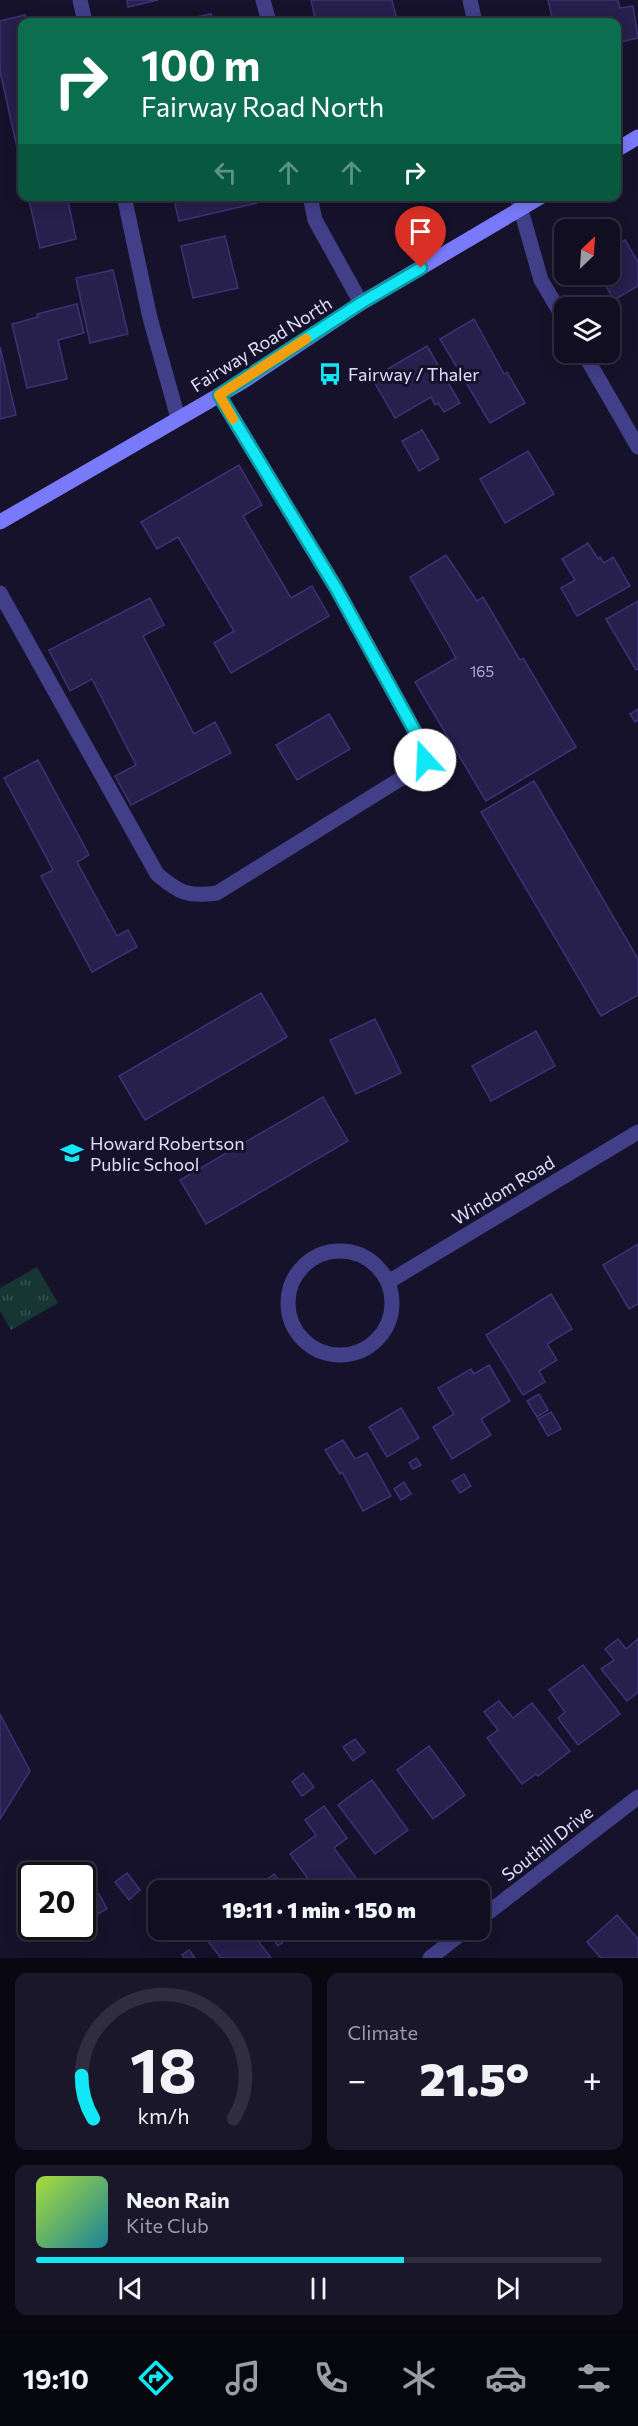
<!DOCTYPE html>
<html lang="en">
<head>
<meta charset="utf-8">
<style>
	body { margin:0; font-family:Commissioner,sans-serif; background:#191729; color:#f1f3f6; height:100vh; display:flex; flex-direction:column; font-size:22px; white-space:nowrap }
	* { box-sizing:border-box; margin:0 }
	p { font-size:20px; color:#9c9ca5 }
	.icon { flex:none; width:33px; height:33px; fill:none; stroke:currentColor; stroke-width:2; stroke-linecap:round; stroke-linejoin:round }
	.map { position:relative; height:1958px; overflow:hidden }
	.side { display:flex; flex-direction:column; gap:15px; padding:15px; background:#090812; flex:1 }
	.side>* { flex:none }
	.hud { position:absolute; left:18px; top:18px; width:603px; height:183px; border-radius:12px; box-shadow:0 3px 15px #0003,0 0 0 2px #302e3e; background:#0b6e4f; color:#fff; overflow:hidden }
	.needle { width:39px; rotate:25deg }
	.tools { position:absolute; left:554px; top:219px; display:grid; gap:12px }
	.tools a { display:grid; place-items:center; width:66px; height:66px; border-radius:12px; background:#100e20; box-shadow:0 3px 15px #0003,0 0 0 2px #302e3e; font-size:30px }
	.speed { position:absolute; left:18px; top:1862px; display:flex; gap:12px; font-size:30px; font-weight:700; text-align:center }
	.speed>* { display:grid; place-content:center; width:78px; height:78px; border-radius:50%; background:#100e20; box-shadow:0 3px 15px #0003,0 0 0 2px #302e3e; line-height:1 }
	.speed .limit { border:3px solid #111; border-radius:9px; background:#fff; color:#111 }
	.pin { position:absolute; display:grid; place-items:center; width:51px; height:51px; color:#fff; margin:-62px -26px; border-radius:50% 50% 50% 0; rotate:-45deg; box-shadow:0 0 6px #0007 }
	.pin .icon { rotate:45deg }
	.me { position:absolute; width:66px; margin:-33px; rotate:340deg; stroke-linejoin:round; filter:drop-shadow(0 0 4px #0008) }
	.turn { display:flex; align-items:center; gap:21px; height:126px; padding:0 24px; font-size:27px }
	.turn .icon { width:78px; height:78px; stroke-width:2.5 }
	.turn b { display:block; font-size:42px; line-height:51px }
	.lanes { display:flex; align-items:center; height:57px; padding:0 24px; background:#0003; justify-content:center; gap:30px; direction:ltr }
	.lanes .off { opacity:.35 }
	.big { font-size:45px; font-weight:800; line-height:1.1 }
	.side .card { flex:1; display:flex; flex-direction:column; justify-content:center; gap:9px; min-width:0; padding:0 21px; border-radius:12px; background:#191729 }
	.side .dial { align-items:center; gap:0 }
	.dial svg { height:156px; overflow:visible; fill:none; stroke:#302e3e; stroke-width:7; stroke-linecap:round; text-anchor:middle }
	.dial text { fill:#f1f3f6; stroke:none }
	.song { display:flex; align-items:center; gap:18px }
	.cover { width:72px; height:72px; border-radius:9px; background:linear-gradient(135deg,hsl(80 70% 55%),hsl(190 70% 35%)) }
	.played { height:6px; border-radius:3px; background:linear-gradient(90deg,#12e7f6 65%,#302e3e 65%) }
	.keys { display:flex; justify-content:space-around; direction:ltr }
	.heat { display:flex; justify-content:space-between; align-items:center; font-size:33px; direction:ltr }
	.side .tiles { flex:1; display:grid; gap:15px; grid-template-columns:1fr 1fr }
	.card:last-child { grid-column:span 2 }
	.trip { position:absolute; left:148px; top:1880px; width:342px; height:60px; border-radius:12px; background:#100e20; box-shadow:0 3px 15px #0003,0 0 0 2px #302e3e; font-weight:800; line-height:60px; text-align:center }
	.tab-bar { display:flex; height:96px; justify-content:space-around; align-items:center; background:#06060d; color:#9c9ca5 }
	.tab-bar .icon { width:42px; height:42px }
	.tab-bar .active { color:#12e7f6 }
	.tab-bar b { font-size:27px; color:#f1f3f6 }
	.map>svg:first-child { display:block }
	.grass { fill:url(#grass-tufts) }
	.building { fill:#271f4c; stroke:#3d3277; stroke-width:1.5 }
	.lines { fill:none; stroke-linecap:round; stroke-linejoin:round }
	.service { stroke:#403f88; stroke-width:15 }
	.minor { stroke:#403f88; stroke-width:15 }
	.secondary { stroke:#797afa; stroke-width:15 }
	.route-casing { stroke:#0c96a0; stroke-width:15 }
	.route { stroke:#12e7f6; stroke-width:10 }
	.slow { stroke:#f59e0b; stroke-width:10 }
	.labels { text-anchor:middle; dominant-baseline:central; stroke-width:6; stroke-linejoin:round; paint-order:stroke }
	.number-label { font-size:15px; fill:#b2aed2 }
	.street-label { font-size:18px; fill:#e0defe; stroke:#16122b }
	.poi-label { font-size:18px; fill:#e0defe; stroke:#16122b; text-anchor:start }
</style>
</head>
<body>
<div class="map">
<svg width="638" height="1958" viewBox="0 0 638 1958">
	<defs>
		<pattern id="grass-tufts" width="24" height="20" patternUnits="userSpaceOnUse" patternTransform="scale(1.5)"><rect width="24" height="20" fill="#163533"/><path d="M3 7l-1-3M5 7V3M7 7l1-3M15 17l-1-3M17 17v-4M19 17l1-3" fill="none" stroke="#385252"/></pattern>
	</defs>
	<rect width="100%" height="100%" fill="#16122b"/>
	<polygon class="grass" points="37,1267 58,1303 11,1330 0,1311 0,1288"/>
	<g class="building">
		<polygon points="127,0 158,0 128,7"/>
		<polygon points="311,0 392,0 396,16 365,22 316,22"/>
		<polygon points="548,0 618,0 620,8 633,6 638,38 616,43 616,22 547,22 547,19 552,17"/>
		<polygon points="211,14 213,22 172,22"/>
		<polygon points="25,15 27,22 22,22 22,170 0,71 0,21"/>
		<polygon points="28,196 67,196 76,239 40,248"/>
		<polygon points="173,196 256,196 257,203 179,221"/>
		<polygon points="225,236 238,288 193,298 181,246"/>
		<polygon points="610,238 615,246 625,240 638,262 638,286 614,300 599,274 609,274"/>
		<polygon points="113,270 128,334 90,343 76,278"/>
		<polygon points="77,304 84,333 58,340 67,379 27,388 12,324 38,317 37,314"/>
		<polygon points="474,319 504,374 507,372 525,403 490,423 440,339"/>
		<polygon points="427,346 460,403 444,412 438,403 435,405 431,397 395,418 372,378"/>
		<polygon points="0,347 16,415 0,419"/>
		<polygon points="422,430 439,459 419,471 402,441"/>
		<polygon points="528,451 554,494 505,523 480,479"/>
		<polygon points="239,465 262,505 243,516 291,598 312,586 329,616 231,673 214,643 234,631 178,537 157,549 141,522"/>
		<polygon points="588,543 598,559 600,557 604,563 613,557 630,586 577,616 561,588 575,580 562,559"/>
		<polygon points="446,555 477,601 483,597 520,660 523,658 576,747 486,801 415,682 456,658 410,577"/>
		<polygon points="150,598 164,625 143,636 194,734 215,722 231,753 131,805 115,776 136,765 92,679 70,691 49,650"/>
		<polygon points="638,601 638,669 636,670 606,619"/>
		<polygon points="638,709 638,720 635,722 630,714"/>
		<polygon points="329,714 350,749 297,780 276,745"/>
		<polygon points="38,760 89,855 77,862 117,936 128,930 137,947 92,972 41,876 53,870 4,778"/>
		<polygon points="534,781 638,959 638,995 601,1016 481,812"/>
		<polygon points="261,993 287,1037 145,1120 119,1076"/>
		<polygon points="375,1019 401,1073 356,1094 330,1040"/>
		<polygon points="536,1031 555,1066 491,1101 472,1066"/>
		<polygon points="323,1097 348,1141 206,1224 180,1180"/>
		<polygon points="638,1244 638,1304 629,1309 603,1265"/>
		<polygon points="551,1294 572,1329 547,1344 557,1360 539,1371 545,1382 523,1395 486,1335"/>
		<polygon points="489,1365 510,1401 481,1419 491,1435 452,1459 433,1427 454,1414 438,1388 471,1369 474,1374"/>
		<polygon points="539,1394 548,1410 537,1417 527,1401"/>
		<polygon points="401,1408 419,1438 387,1457 369,1427"/>
		<polygon points="551,1412 561,1429 548,1436 538,1419"/>
		<polygon points="343,1440 355,1459 367,1453 391,1496 363,1511 342,1472 340,1474 325,1450"/>
		<polygon points="416,1458 421,1465 413,1469 409,1463"/>
		<polygon points="464,1474 471,1486 460,1493 452,1481"/>
		<polygon points="404,1482 411,1494 401,1500 394,1489"/>
		<polygon points="618,1639 626,1649 638,1639 638,1692 627,1701 601,1669 614,1660 605,1649"/>
		<polygon points="583,1665 620,1714 578,1745 558,1718 565,1712 549,1690"/>
		<polygon points="499,1701 513,1718 532,1703 570,1751 538,1776 536,1774 522,1784 487,1738 498,1730 484,1712"/>
		<polygon points="0,1714 30,1771 0,1819"/>
		<polygon points="355,1739 365,1752 353,1761 343,1747"/>
		<polygon points="429,1746 465,1795 433,1819 397,1770"/>
		<polygon points="303,1773 314,1787 302,1796 292,1782"/>
		<polygon points="372,1780 408,1830 375,1854 338,1805"/>
		<polygon points="324,1806 347,1838 334,1848 362,1886 356,1890 316,1890 290,1854 316,1835 305,1820"/>
		<polygon points="127,1873 140,1890 129,1900 115,1882"/>
		<polygon points="274,1874 287,1890 253,1890"/>
		<polygon points="99,1894 107,1909 88,1919 82,1910 82,1902"/>
		<polygon points="617,1915 638,1939 638,1958 601,1958 587,1942"/>
		<polygon points="222,1929 249,1929 271,1958 221,1958 207,1940"/>
		<polygon points="265,1929 299,1929 278,1946"/>
		<polygon points="189,1950 195,1958 184,1958 182,1955"/>
	</g>
	<g class="lines">
		<g class="service">
			<polyline points="80,0 85,22"/>
			<polyline points="263,0 269,22"/>
			<polyline points="124,196 150,318 178,418"/>
			<polyline points="310,196 315,220 361,303"/>
			<path d="M0,593L157,874C179,893 188,897 217,893L418,768L425,760L423,746L336,588L219,395"/>
		</g>
		<g class="minor">
			<polyline points="470,0 475,22"/>
			<polyline points="517,196 541,280 564,319"/>
			<polyline points="583,352 638,447"/>
			<circle cx="340" cy="1303" r="52"/>
			<polyline points="388,1282 638,1132"/>
			<polyline points="480,1919 638,1797"/>
			<polyline points="430,1958 467,1929"/>
		</g>
		<g class="secondary">
			<polyline points="616,150 638,137"/>
			<polyline points="0,522 242,382 361,303 542,196"/>
		</g>
	</g>
	<g class="lines">
		<g class="route-casing">
			<polyline id="route" points="421,268 361,303 219,395 336,588 423,746 425,760"/>
		</g>
		<use href="#route" class="route"/>
		<polyline class="slow" points="233,419 219,395 306,339"/>
	</g>
	<defs>
		<g id="bus-bare" transform="scale(1.8)"><path d="M-5-6H5V4H4V6H2V4H-2V6H-4V4H-5ZM-3.5-4V0h7V-4ZM-3.5 1.2v1.5H-2V1.2ZM2 1.2v1.5H3.5V1.2Z" fill="#12e7f6" stroke="#16122b" stroke-width="2.5" paint-order="stroke"/></g>
		<g id="school-bare" transform="scale(1.8)"><path d="M0-5L7-2L0 1L-7-2ZM-4 1L0 2.5L4 1V4Q0 6-4 4Z" fill="#12e7f6" stroke="#16122b" stroke-width="2.5" paint-order="stroke"/></g>
	</defs>
	<g fill-rule="evenodd">
		<use href="#bus-bare" x="330" y="374"/>
		<use href="#school-bare" x="72" y="1153"/>
	</g>
	<g class="labels">
		<g class="number-label">
			<text x="482" y="671">165</text>
		</g>
		<g class="street-label">
			<text transform="translate(261 344) rotate(-32)">Fairway Road North</text>
			<text transform="translate(503 1190) rotate(-31)">Windom Road</text>
			<text transform="translate(547 1843) rotate(-38)">Southill Drive</text>
		</g>
		<g class="poi-label">
			<text x="348" y="374">Fairway / Thaler</text>
			<text x="90" y="1143">Howard Robertson<tspan x="90" dy="21">Public School</tspan></text>
		</g>
	</g>
</svg>
<div class="tools">
<a><svg class="needle" viewBox="-14 -14 28 28"><path d="M0-13l5 13h-10z" fill="#e53935"/><path d="M0 13l5-13h-10z" fill="#9c9ca5"/></svg></a>
<a><svg class="icon" aria-label="layers" viewBox="0 0 24 24"><path d="M12 4l9 5-9 5-9-5zM3 14l9 5 9-5"/></svg></a>
</div>
<div class="speed"><div class="limit">20</div></div>
<div class="pin" style="left:421px;top:268px;background:#d93025"><svg class="icon" aria-label="arrive" viewBox="0 0 24 24"><path d="M6 21V4h12l-3 4 3 4H6"/></svg></div>
<svg class="me" style="left:425px;top:760px" viewBox="-20 -20 40 40"><circle r="19" fill="#fff"/><path d="M0-13L10 11 0 6-10 11z" fill="#12e7f6"/></svg>
<div class="trip">19:11 · 1 min · 150 m</div>
<div class="hud">
<div class="turn"><svg class="icon" aria-label="right" viewBox="0 0 24 24"><path d="M7 20v-9h11M14 6l5 5-5 5"/></svg><div><b>100 m</b>Fairway Road North</div></div>
<div class="lanes"><svg class="icon off" aria-label="left" viewBox="0 0 24 24"><path d="M17 20v-9H6M10 6l-5 5 5 5"/></svg><svg class="icon off" aria-label="ahead" viewBox="0 0 24 24"><path d="M12 20V5M6 11l6-6 6 6"/></svg><svg class="icon off" aria-label="ahead" viewBox="0 0 24 24"><path d="M12 20V5M6 11l6-6 6 6"/></svg><svg class="icon" aria-label="right" viewBox="0 0 24 24"><path d="M7 20v-9h11M14 6l5 5-5 5"/></svg></div>
</div>
</div>
<section class="side">
<div class="tiles">
<div class="card dial"><svg viewBox="0 0 100 80">
<path d="M14 69A42 42 0 1 1 86 69"/>
<path d="M14 69A42 42 0 0 1 8 47" stroke="#12e7f6"/>
<text x="50" y="56" font-size="32" font-weight="700">18</text>
<text x="50" y="72" font-size="11">km/h</text>
</svg></div>
<div class="card"><p>Climate</p>
<div class="heat"><a>−</a><b class="big">21.5°</b><a>+</a></div>
</div>
<div class="card">
<div class="song"><i class="cover"></i><div><b>Neon Rain</b><p>Kite Club</p></div></div>
<div class="played"></div>
<div class="keys"><svg class="icon" aria-label="previous" viewBox="0 0 24 24"><path d="M18 5L8 12l10 7zM5 5v14"/></svg><svg class="icon" aria-label="pause" viewBox="0 0 24 24"><path d="M8 5v14M16 5v14"/></svg><svg class="icon" aria-label="next" viewBox="0 0 24 24"><path d="M6 5l10 7-10 7zM19 5v14"/></svg></div>
</div>
</div>
</section>
<nav class="tab-bar">
<b>19:10</b>
<svg class="icon active" aria-label="directions" viewBox="0 0 24 24"><path d="M12 3l9 9-9 9-9-9zM9 14v-3h6M13 9l2 2-2 2"/></svg>
<svg class="icon" aria-label="music" viewBox="0 0 24 24"><path d="M9 18V5l10-2v13"/><circle cx="6" cy="18" r="3"/><circle cx="16" cy="16" r="3"/></svg>
<svg class="icon" aria-label="phone" viewBox="0 0 24 24"><path d="M5 4h4l2 5-3 2q2 4 5 5l2-3 5 2v4C11 20 4 13 5 4z"/></svg>
<svg class="icon" aria-label="climate" viewBox="0 0 24 24"><path d="M12 3v18M4 7l16 10M4 17L20 7"/></svg>
<svg class="icon" aria-label="car" viewBox="0 0 24 24"><path d="M5 17H2v-5l4-1 3-4h7l3 4 3 1v5h-3M9 17h6M6 11h13"/><circle cx="7" cy="17" r="2"/><circle cx="17" cy="17" r="2"/></svg>
<svg class="icon" aria-label="filters" viewBox="0 0 24 24"><path d="M4 7h16M4 17h16"/><circle cx="9" cy="7" r="2"/><circle cx="15" cy="17" r="2"/></svg>
</nav>
</body>
</html>
